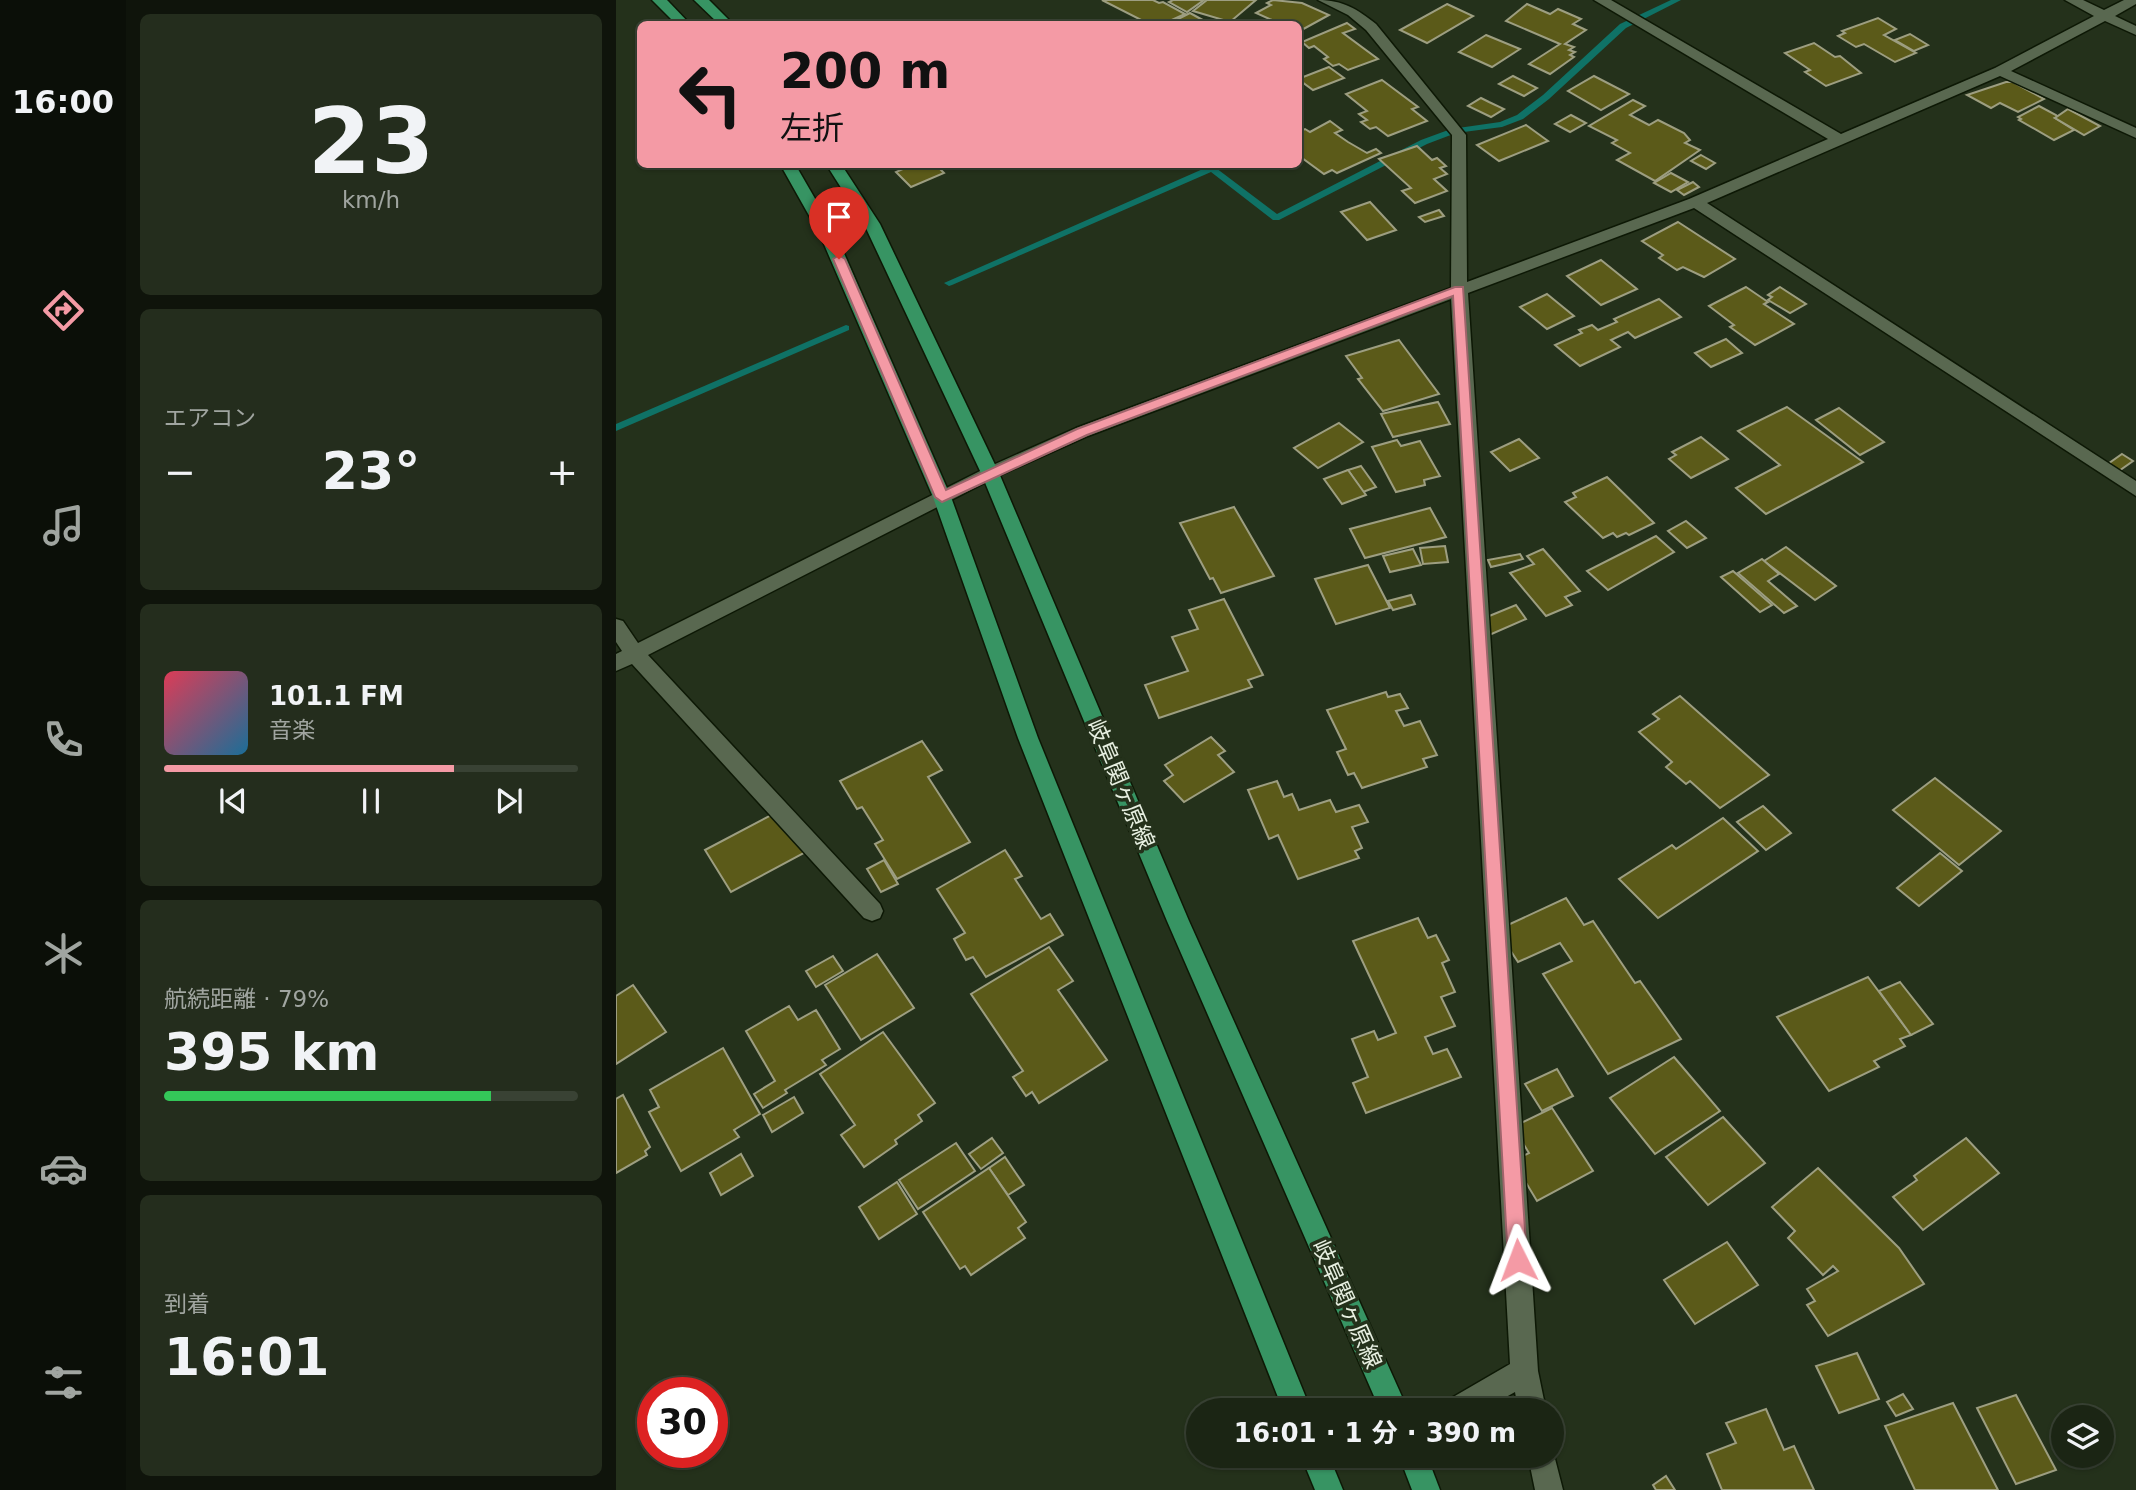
<!DOCTYPE html>
<html lang="ja">
<head>
<meta charset="utf-8">
<style>
	body { margin:0; font-family:"DejaVu Sans","Noto Sans JP",sans-serif; background:#242d1d; color:#f1f3f6; height:100vh; display:flex; flex-direction:column; font-size:26px; white-space:nowrap }
	* { box-sizing:border-box; margin:0 }
	p { font-size:23px; color:#a0a5a0 }
	.icon { flex:none; width:38px; height:38px; fill:none; stroke:currentColor; stroke-width:2; stroke-linecap:round; stroke-linejoin:round }
	.map { position:relative; flex:1; overflow:hidden }
	.panel { display:flex; flex-direction:column; gap:14px; padding:14px; background:#0f140b; width:490px }
	.panel>* { flex:none }
	.guide { position:absolute; left:21px; top:21px; width:665px; height:147px; border-radius:10px; box-shadow:0 2px 5px #0004,0 0 0 2px #394234; background:#f49aa5; color:#111; overflow:hidden }
	.fabs { position:absolute; left:1435px; top:1405px; display:grid; gap:14px }
	.fabs a { display:grid; place-items:center; width:63px; height:63px; border-radius:50%; background:#1b2514; box-shadow:0 2px 5px #0004,0 0 0 2px #394234; font-size:35px }
	.speed { position:absolute; left:21px; top:1377px; display:flex; gap:14px; font-size:35px; font-weight:700; text-align:center }
	.speed>* { display:grid; place-content:center; width:91px; height:91px; border-radius:50%; background:#1b2514; box-shadow:0 2px 5px #0004,0 0 0 2px #394234; line-height:1 }
	.speed .limit { border:10px solid #d22; background:#fff; color:#111 }
	.pin { position:absolute; display:grid; place-items:center; width:60px; height:60px; color:#fff; margin:-72px -30px; border-radius:50% 50% 50% 0; rotate:-45deg; box-shadow:0 0 7px #0007 }
	.pin .icon { rotate:45deg }
	.me { position:absolute; width:77px; margin:-38px; rotate:357deg; stroke-linejoin:round; filter:drop-shadow(0 0 5px #0008) }
	.turn { display:flex; align-items:center; gap:24px; height:147px; padding:0 28px; font-size:32px }
	.turn .icon { width:91px; height:91px; stroke-width:2.5 }
	.turn b { display:block; font-size:49px; line-height:60px }
	.big { font-size:52px; font-weight:700; line-height:1.1 }
	.panel .tile { flex:1; display:flex; flex-direction:column; justify-content:center; gap:10px; min-width:0; padding:0 24px; border-radius:10px; background:#242d1d }
	.panel .dial { align-items:center; gap:0 }
	.dial b { font-size:91px; line-height:1 }
	.song { display:flex; align-items:center; gap:21px }
	.cover { width:84px; height:84px; border-radius:10px; background:linear-gradient(135deg,hsl(350 70% 55%),hsl(200 70% 35%)) }
	.played { height:7px; border-radius:4px; background:linear-gradient(90deg,#f49aa5 70%,#394234 70%) }
	.keys { display:flex; justify-content:space-around; direction:ltr }
	.heat { display:flex; justify-content:space-between; align-items:center; font-size:38px; direction:ltr }
	.charge { height:10px; border-radius:5px; background:linear-gradient(90deg,#34c759 79%,#394234 0) }
	.trip { position:absolute; left:570px; top:1398px; width:378px; height:70px; border-radius:35px; background:#1b2514; box-shadow:0 2px 5px #0004,0 0 0 2px #394234; font-weight:700; line-height:70px; text-align:center }
	main { display:flex; flex:1; min-height:0 }
	.tab-bar { display:flex; flex-direction:column; width:126px; justify-content:space-around; align-items:center; background:#0b0f08; color:#a0a5a0 }
	.tab-bar .icon { width:49px; height:49px }
	.tab-bar .active { color:#f49aa5 }
	.tab-bar b { font-size:32px; color:#f1f3f6 }
	.map>svg:first-child { display:block }
	.lines { fill:none; stroke-linecap:round; stroke-linejoin:round }
	.stream { fill:#0f7266; fill-rule:evenodd }
	.building { fill:#5b5a19; stroke:#9d9e81; stroke-width:2 }
	.minor-casing { stroke:#0d1805; stroke-width:3 }
	.major-casing { stroke:#0d1805; stroke-width:3 }
	.minor { fill:#596850; fill-rule:evenodd }
	.major { fill:#379463; fill-rule:evenodd }
	.route { fill:#f49aa5; stroke:#9f646b; stroke-width:2 }
	.labels { text-anchor:middle; dominant-baseline:central; stroke-width:7; stroke-linejoin:round; paint-order:stroke }
	.street-label { font-size:23px; fill:#e7efe1; stroke:#24311b }
</style>
</head>
<body>
<main>
<nav class="tab-bar">
<b>16:00</b>
<svg class="icon active" aria-label="directions" viewBox="0 0 24 24"><path d="M12 3l9 9-9 9-9-9zM9 14v-3h6M13 9l2 2-2 2"/></svg>
<svg class="icon" aria-label="music" viewBox="0 0 24 24"><path d="M9 18V5l10-2v13"/><circle cx="6" cy="18" r="3"/><circle cx="16" cy="16" r="3"/></svg>
<svg class="icon" aria-label="phone" viewBox="0 0 24 24"><path d="M5 4h4l2 5-3 2q2 4 5 5l2-3 5 2v4C11 20 4 13 5 4z"/></svg>
<svg class="icon" aria-label="climate" viewBox="0 0 24 24"><path d="M12 3v18M4 7l16 10M4 17L20 7"/></svg>
<svg class="icon" aria-label="car" viewBox="0 0 24 24"><path d="M5 17H2v-5l4-1 3-4h7l3 4 3 1v5h-3M9 17h6M6 11h13"/><circle cx="7" cy="17" r="2"/><circle cx="17" cy="17" r="2"/></svg>
<svg class="icon" aria-label="filters" viewBox="0 0 24 24"><path d="M4 7h16M4 17h16"/><circle cx="9" cy="7" r="2"/><circle cx="15" cy="17" r="2"/></svg>
</nav>
<section class="panel">
<div class="tile dial"><b>23</b><p>km/h</p></div>
<div class="tile"><p>エアコン</p>
<div class="heat"><a>−</a><b class="big">23°</b><a>+</a></div>
</div>
<div class="tile">
<div class="song"><i class="cover"></i><div><b>101.1 FM</b><p>音楽</p></div></div>
<div class="played"></div>
<div class="keys"><svg class="icon" aria-label="previous" viewBox="0 0 24 24"><path d="M18 5L8 12l10 7zM5 5v14"/></svg><svg class="icon" aria-label="pause" viewBox="0 0 24 24"><path d="M8 5v14M16 5v14"/></svg><svg class="icon" aria-label="next" viewBox="0 0 24 24"><path d="M6 5l10 7-10 7zM19 5v14"/></svg></div>
</div>
<div class="tile"><p>航続距離 · 79%</p><b class="big">395 km</b><div class="charge"></div></div>
<div class="tile"><p>到着</p><b class="big">16:01</b></div>
</section>
<div class="map">
<svg width="1520" height="1490" viewBox="0 0 1520 1490">
	<rect width="100%" height="100%" fill="#24311b"/>
	<g class="lines">
		<g class="stream">
			<polygon points="1055,0 1065,0 1010,28 933,99 907,119 886,127 840,133 811,144 663,220 657,220 595,172 336,285 333,286 328,283 596,165 661,214 805,140 835,129 884,122 901,115 927,95 1004,24"/>
			<polygon points="230,325 233,326 233,330 0,431 0,424"/>
		</g>
	</g>
	<g class="building">
		<polygon points="486,0 537,0 543,3 547,2 569,14 547,24 533,24"/>
		<polygon points="557,0 588,0 571,12 553,2"/>
		<polygon points="591,0 640,0 614,22 577,11"/>
		<polygon points="657,0 686,3 713,15 682,32 682,24 665,24 640,13 655,5 651,3"/>
		<polygon points="831,4 857,16 811,43 784,30"/>
		<polygon points="911,4 934,14 942,9 965,19 957,24 970,30 949,44 958,47 953,50 959,52 954,55 958,57 934,74 913,64 944,44 890,21"/>
		<polygon points="574,13 594,24 552,24"/>
		<polygon points="1262,18 1280,29 1268,35 1300,53 1279,62 1248,44 1240,47 1222,36 1229,33 1226,31"/>
		<polygon points="731,23 739,29 727,33 762,59 732,70 723,64 717,66 708,59 712,57 698,46 693,48 686,42"/>
		<polygon points="1294,34 1312,45 1298,51 1279,40"/>
		<polygon points="870,35 904,49 876,67 843,52"/>
		<polygon points="1198,43 1219,57 1224,56 1245,73 1210,86 1189,72 1194,70 1169,53"/>
		<polygon points="713,67 728,78 697,90 682,79"/>
		<polygon points="897,76 921,88 908,96 883,84"/>
		<polygon points="978,76 1013,94 985,110 952,91"/>
		<polygon points="766,80 802,107 796,109 811,121 772,136 760,127 754,129 745,122 751,120 743,114 751,111 730,94"/>
		<polygon points="1390,82 1397,82 1428,99 1402,112 1384,103 1375,108 1351,95"/>
		<polygon points="865,98 873,102 888,109 875,117 852,106"/>
		<polygon points="1017,100 1029,106 1014,115 1033,125 1042,120 1068,133 1074,140 1069,143 1084,150 1039,181 1001,160 1014,153 996,143 1001,140 973,126"/>
		<polygon points="1423,106 1440,115 1442,117 1439,118 1458,130 1438,140 1403,120 1405,119 1402,117"/>
		<polygon points="1452,109 1484,126 1468,135 1439,118"/>
		<polygon points="955,115 970,123 954,132 939,124"/>
		<polygon points="714,121 726,130 719,133 732,142 751,153 760,149 765,153 721,173 716,170 708,174 682,155 682,132 689,129 694,132"/>
		<polygon points="910,125 932,141 883,161 861,145"/>
		<polygon points="801,146 816,160 821,158 830,166 824,168 831,174 818,179 831,191 799,203 786,191 795,188 763,159"/>
		<polygon points="1085,155 1099,163 1090,169 1075,161"/>
		<polygon points="298,164 319,164 328,173 295,187 280,172"/>
		<polygon points="1055,173 1072,182 1055,192 1038,183"/>
		<polygon points="1077,182 1083,187 1068,195 1061,190"/>
		<polygon points="754,202 780,230 751,240 725,212"/>
		<polygon points="823,210 828,216 809,222 803,217"/>
		<polygon points="1062,222 1119,259 1088,277 1067,267 1061,270 1043,258 1047,255 1026,241"/>
		<polygon points="985,260 1021,289 985,305 951,276"/>
		<polygon points="1130,287 1152,302 1148,304 1178,324 1139,345 1114,327 1118,325 1093,306"/>
		<polygon points="1164,287 1190,304 1174,313 1152,300 1156,297 1152,295"/>
		<polygon points="931,294 958,316 931,329 904,307"/>
		<polygon points="1043,299 1065,317 1019,338 1012,332 995,340 1004,347 964,366 939,345 966,333 963,330 976,325 982,330 1001,322 998,319"/>
		<polygon points="1110,339 1126,353 1095,367 1079,353"/>
		<polygon points="783,340 823,394 767,411 742,379 746,378 730,356"/>
		<polygon points="822,402 834,424 777,437 765,414"/>
		<polygon points="1171,407 1247,462 1150,514 1120,488 1164,465 1122,431"/>
		<polygon points="1223,408 1268,442 1244,455 1200,420"/>
		<polygon points="723,423 747,442 702,468 678,448"/>
		<polygon points="1085,437 1112,459 1075,478 1053,459 1060,455 1056,452"/>
		<polygon points="903,439 923,458 894,471 875,452"/>
		<polygon points="781,440 785,446 804,441 824,476 808,480 809,485 780,492 756,447"/>
		<polygon points="1506,454 1517,461 1500,473 1489,466"/>
		<polygon points="745,466 760,487 747,492 732,470"/>
		<polygon points="732,470 750,495 726,504 708,479"/>
		<polygon points="991,477 1038,523 1013,535 1010,533 1001,537 997,533 987,538 949,502 960,497 957,493"/>
		<polygon points="618,507 658,576 605,593 597,578 594,579 564,523"/>
		<polygon points="814,508 830,537 749,558 734,529"/>
		<polygon points="1070,521 1090,538 1071,548 1052,531"/>
		<polygon points="1040,536 1058,552 992,590 971,571"/>
		<polygon points="829,546 832,562 807,564 804,548"/>
		<polygon points="1170,547 1220,586 1199,600 1148,561"/>
		<polygon points="797,549 805,565 774,572 767,556"/>
		<polygon points="927,549 964,591 949,597 956,605 930,616 894,573 918,564 911,556"/>
		<polygon points="904,554 907,559 892,563 875,567 872,560"/>
		<polygon points="1146,559 1163,574 1152,581 1181,606 1168,613 1122,573"/>
		<polygon points="752,565 774,608 720,624 699,579"/>
		<polygon points="1117,571 1156,605 1144,612 1105,577"/>
		<polygon points="795,595 799,604 777,610 772,601"/>
		<polygon points="608,599 647,675 632,680 636,687 543,718 529,685 572,671 556,637 582,629 573,610"/>
		<polygon points="900,605 910,619 871,636 861,621"/>
		<polygon points="770,692 772,697 784,694 792,708 780,711 788,726 804,721 821,755 807,759 811,767 746,788 738,773 732,775 721,752 730,749 711,710"/>
		<polygon points="1064,696 1153,775 1104,808 1074,781 1070,784 1050,767 1056,762 1023,732 1043,719 1037,714"/>
		<polygon points="595,737 609,751 602,755 618,772 568,802 548,781 557,775 549,765"/>
		<polygon points="306,741 326,770 312,777 354,842 281,879 259,844 267,840 246,807 241,809 224,781"/>
		<polygon points="1319,778 1385,831 1343,865 1277,810"/>
		<polygon points="661,781 668,797 676,794 683,810 714,800 720,812 743,805 752,822 736,827 746,848 739,851 743,858 682,879 662,835 653,839 632,790"/>
		<polygon points="1147,806 1175,833 1150,850 1121,822"/>
		<polygon points="161,812 188,853 115,892 89,850"/>
		<polygon points="1107,818 1142,851 1042,918 1003,879 1056,845 1060,849"/>
		<polygon points="389,850 406,876 399,879 425,919 434,914 447,935 370,977 357,957 350,960 338,939 349,933 321,889"/>
		<polygon points="1324,853 1346,871 1303,906 1281,888"/>
		<polygon points="268,860 282,884 265,892 251,869"/>
		<polygon points="950,898 968,925 977,921 1019,983 1024,981 1065,1039 992,1074 927,974 956,961 944,943 902,962 881,930"/>
		<polygon points="802,918 812,938 820,935 833,960 826,963 839,992 825,997 839,1026 809,1037 817,1054 831,1049 845,1077 750,1113 737,1083 752,1077 736,1039 758,1031 762,1040 780,1033 737,941"/>
		<polygon points="433,947 457,981 442,990 491,1060 423,1103 416,1092 410,1096 397,1077 407,1071 355,994"/>
		<polygon points="261,954 298,1008 245,1040 209,985"/>
		<polygon points="217,956 227,971 200,987 190,971"/>
		<polygon points="1252,977 1295,1035 1284,1039 1289,1046 1258,1061 1263,1067 1213,1091 1161,1017"/>
		<polygon points="1284,982 1317,1024 1295,1035 1263,991"/>
		<polygon points="17,985 50,1032 0,1064 0,996"/>
		<polygon points="173,1006 182,1020 200,1010 224,1049 206,1060 210,1065 169,1090 171,1093 147,1108 138,1094 159,1081 130,1031"/>
		<polygon points="267,1032 319,1103 302,1115 306,1121 279,1140 281,1144 248,1167 225,1135 239,1125 204,1074"/>
		<polygon points="107,1048 144,1114 118,1130 123,1137 65,1171 33,1112 43,1107 34,1090"/>
		<polygon points="1058,1057 1104,1111 1039,1154 994,1098"/>
		<polygon points="941,1069 957,1096 926,1111 909,1084"/>
		<polygon points="7,1095 34,1147 29,1151 31,1155 0,1173 0,1099"/>
		<polygon points="178,1097 187,1113 156,1132 147,1115"/>
		<polygon points="936,1108 977,1171 921,1201 897,1161 913,1153 897,1127"/>
		<polygon points="1107,1117 1149,1163 1092,1205 1050,1157"/>
		<polygon points="376,1138 387,1153 365,1169 353,1154"/>
		<polygon points="1350,1138 1383,1173 1307,1230 1277,1197 1301,1180 1298,1176"/>
		<polygon points="340,1143 359,1171 302,1209 283,1180"/>
		<polygon points="125,1154 137,1176 105,1195 94,1173"/>
		<polygon points="389,1157 408,1185 392,1195 373,1168"/>
		<polygon points="373,1168 410,1222 402,1228 409,1238 355,1275 349,1266 344,1269 307,1212"/>
		<polygon points="1202,1168 1283,1248 1308,1284 1212,1336 1191,1305 1199,1301 1191,1289 1222,1271 1217,1266 1207,1275 1172,1238 1179,1231 1156,1207"/>
		<polygon points="281,1182 301,1214 263,1239 243,1207"/>
		<polygon points="1111,1242 1142,1285 1079,1324 1048,1280"/>
		<polygon points="1241,1353 1263,1399 1223,1413 1200,1366"/>
		<polygon points="1287,1394 1297,1409 1280,1416 1271,1402"/>
		<polygon points="1400,1395 1440,1470 1400,1484 1361,1408"/>
		<polygon points="1337,1403 1382,1490 1299,1490 1269,1426"/>
		<polygon points="1150,1409 1168,1450 1178,1446 1198,1490 1106,1490 1091,1454 1120,1443 1110,1423"/>
		<polygon points="1050,1476 1059,1490 1040,1490 1037,1485"/>
	</g>
	<g class="lines">
		<g class="minor-casing">
			<g id="minor">
				<path d="M702,0C727,0 741,9 760,24L850,135L851,282L1073,199L1212,139L978,0H995L1225,134L1379,68L1478,16L1449,0H1467L1488,10L1508,0H1520V4L1499,16L1520,26V35L1489,21L1395,71L1520,128V138L1384,76L1091,203L1520,481V496L1078,208L852,293L922,1371L930,1410H902L899,1392L867,1410H828L832,1400L894,1364L835,299L472,436L380,477L32,655L264,904L267,911L264,918L256,921L248,918L16,664L0,671V654L6,651L0,642V619L7,621L22,643L368,469L460,428L835,288L836,135L750,30L732,15Z"/>
				<polygon points="936,1447 947,1490 919,1490 912,1456 936,1456"/>
			</g>
		</g>
		<g class="major-casing">
			<g id="major">
				<polygon points="36,0 51,0 74,24 60,24"/>
				<polygon points="78,0 93,0 117,24 103,24"/>
				<polygon points="164,164 179,164 220,235 335,497 422,738 695,1410 667,1410 402,738 317,497 204,235"/>
				<polygon points="210,164 225,164 264,224 383,473 573,921 792,1410 764,1410 551,921 365,473 248,224"/>
				<polygon points="685,1456 713,1456 727,1490 699,1490"/>
				<polygon points="783,1456 811,1456 824,1490 796,1490"/>
			</g>
		</g>
		<use href="#minor" class="minor"/>
		<use href="#major" class="major"/>
	</g>
	<polygon class="route" points="223,255 229,259 330,490 461,429 839,287 847,287 911,1260 909,1267 902,1270 895,1267 892,1260 837,296 471,435 326,502 319,497 217,259"/>
	<g class="labels">
		<g class="street-label">
			<text transform="translate(505 784) rotate(67)">岐阜関ヶ原線</text>
			<text transform="translate(731 1304) rotate(66)">岐阜関ヶ原線</text>
		</g>
	</g>
</svg>
<div class="fabs">
<a><svg class="icon" aria-label="layers" viewBox="0 0 24 24"><path d="M12 4l9 5-9 5-9-5zM3 14l9 5 9-5"/></svg></a>
</div>
<div class="speed"><div class="limit">30</div></div>
<div class="pin" style="left:223px;top:259px;background:#d93025"><svg class="icon" aria-label="arrive" viewBox="0 0 24 24"><path d="M6 21V4h12l-3 4 3 4H6"/></svg></div>
<svg class="me" style="left:902px;top:1260px" viewBox="-20 -20 40 40"><path d="M0-17L14 15 0 8-14 15z" fill="#f49aa5" stroke="#fff" stroke-width="4"/></svg>
<div class="trip">16:01 · 1 分 · 390 m</div>
<div class="guide">
<div class="turn"><svg class="icon" aria-label="left" viewBox="0 0 24 24"><path d="M17 20v-9H6M10 6l-5 5 5 5"/></svg><div><b>200 m</b>左折</div></div>
</div>
</div>
</main>
</body>
</html>
